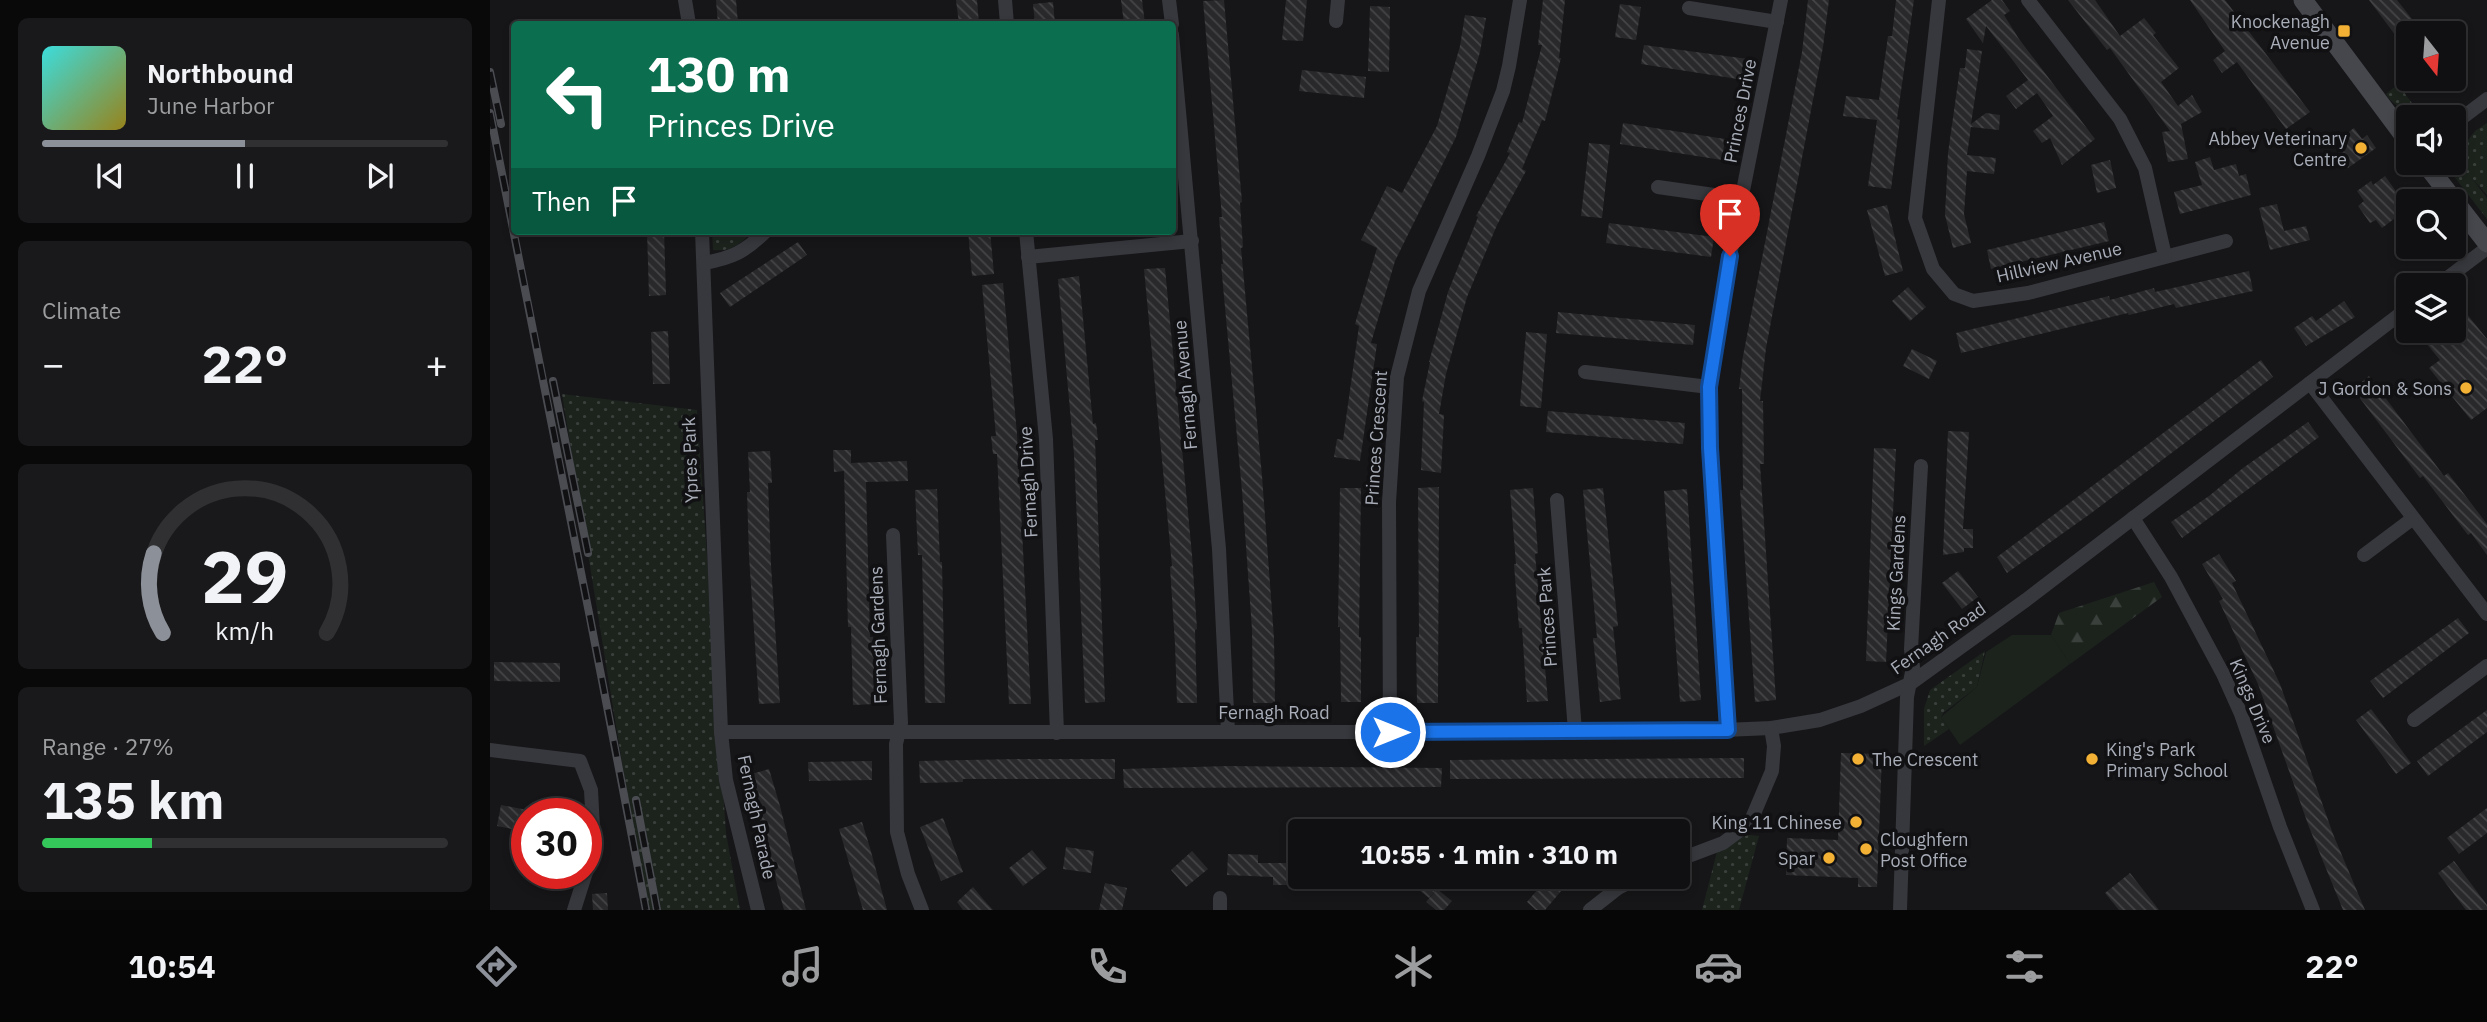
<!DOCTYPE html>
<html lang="en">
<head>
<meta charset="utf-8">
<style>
	body { margin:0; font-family:"IBM Plex Sans",sans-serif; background:#19191b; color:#f1f3f6; height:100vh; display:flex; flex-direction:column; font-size:26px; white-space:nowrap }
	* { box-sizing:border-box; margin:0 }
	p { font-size:23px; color:#9c9d9f }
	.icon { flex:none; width:38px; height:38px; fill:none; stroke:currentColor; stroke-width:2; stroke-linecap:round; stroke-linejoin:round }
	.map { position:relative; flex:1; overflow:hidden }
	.side { display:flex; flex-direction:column; gap:18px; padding:18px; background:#09090a; width:490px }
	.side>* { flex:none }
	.guide { position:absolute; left:21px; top:21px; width:665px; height:214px; border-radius:7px; box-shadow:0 4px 10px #0003,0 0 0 2px #303032; background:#0b6e4f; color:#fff; overflow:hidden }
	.needle { width:46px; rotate:163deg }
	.buttons { position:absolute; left:1906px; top:21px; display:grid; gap:14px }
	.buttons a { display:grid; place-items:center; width:70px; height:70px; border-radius:7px; background:#101012; box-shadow:0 4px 10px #0003,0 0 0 2px #303032; font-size:35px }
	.speed { position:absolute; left:21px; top:798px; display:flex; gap:14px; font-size:35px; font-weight:700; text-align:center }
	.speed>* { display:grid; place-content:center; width:91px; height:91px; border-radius:50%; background:#101012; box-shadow:0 4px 10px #0003,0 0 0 2px #303032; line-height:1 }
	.speed .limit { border:10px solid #d22; background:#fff; color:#111 }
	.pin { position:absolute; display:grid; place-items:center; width:60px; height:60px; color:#fff; margin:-72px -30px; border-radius:50% 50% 50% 0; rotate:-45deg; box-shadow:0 0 7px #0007 }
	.pin .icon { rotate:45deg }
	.me { position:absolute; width:77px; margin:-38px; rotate:90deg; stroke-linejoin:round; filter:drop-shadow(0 0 5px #0008) }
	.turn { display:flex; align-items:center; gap:24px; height:147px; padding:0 21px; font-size:32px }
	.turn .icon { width:91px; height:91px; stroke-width:2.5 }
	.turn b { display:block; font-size:49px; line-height:60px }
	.then { display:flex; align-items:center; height:66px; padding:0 21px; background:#0003; gap:14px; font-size:26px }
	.big { font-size:52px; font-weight:700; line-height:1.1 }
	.side .card { flex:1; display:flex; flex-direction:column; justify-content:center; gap:10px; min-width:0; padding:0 24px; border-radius:10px; background:#19191b }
	.side .dial { align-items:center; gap:0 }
	.dial svg { height:182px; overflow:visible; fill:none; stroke:#303032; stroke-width:7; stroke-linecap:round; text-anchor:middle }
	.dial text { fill:#f1f3f6; stroke:none }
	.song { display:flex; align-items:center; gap:21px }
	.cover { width:84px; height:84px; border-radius:10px; background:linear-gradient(135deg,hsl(180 70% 55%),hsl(50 70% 35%)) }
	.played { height:7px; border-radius:4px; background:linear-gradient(90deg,#8c9099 50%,#303032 50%) }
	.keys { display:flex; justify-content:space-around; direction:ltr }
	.heat { display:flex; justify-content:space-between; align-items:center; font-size:38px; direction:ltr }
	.charge { height:10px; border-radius:5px; background:linear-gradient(90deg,#34c759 27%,#303032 0) }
	.trip { position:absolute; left:798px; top:819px; width:402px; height:70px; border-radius:7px; background:#101012; box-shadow:0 4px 10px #0003,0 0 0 2px #303032; font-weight:700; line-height:70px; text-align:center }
	.tabs { display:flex; height:112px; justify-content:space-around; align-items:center; background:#060607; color:#9c9d9f }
	.tabs .icon { width:49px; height:49px }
	.tabs .current { color:#8c9099 }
	.tabs b { font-size:32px; color:#f1f3f6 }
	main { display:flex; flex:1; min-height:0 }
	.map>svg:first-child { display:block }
	.grass { fill:url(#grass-dots) }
	.forest { fill:url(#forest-firs) }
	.green { fill:#1c231d }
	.building { fill:url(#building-back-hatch) }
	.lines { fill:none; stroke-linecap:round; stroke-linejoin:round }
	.street { stroke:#37383d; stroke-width:14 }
	.secondary { stroke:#45474d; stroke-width:19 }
	.rail-casing { stroke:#4a4c52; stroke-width:8 }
	.rail { stroke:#111113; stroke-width:5; stroke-dasharray:16; stroke-linecap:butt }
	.route-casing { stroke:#114b97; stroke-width:18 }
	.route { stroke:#1a73e8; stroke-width:12 }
	.poi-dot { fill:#f2b134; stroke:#111113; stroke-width:2.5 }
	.labels { text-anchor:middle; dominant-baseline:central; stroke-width:7; stroke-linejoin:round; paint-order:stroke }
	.poi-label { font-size:18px; fill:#a8adb8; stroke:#111113; text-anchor:end }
	.street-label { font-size:18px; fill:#a8adb8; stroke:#111113 }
</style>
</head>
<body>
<main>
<section class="side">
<div class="card">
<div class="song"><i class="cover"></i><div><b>Northbound</b><p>June Harbor</p></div></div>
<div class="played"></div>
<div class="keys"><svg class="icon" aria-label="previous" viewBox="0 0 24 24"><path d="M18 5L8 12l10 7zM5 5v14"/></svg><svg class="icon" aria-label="pause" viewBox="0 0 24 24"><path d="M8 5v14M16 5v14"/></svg><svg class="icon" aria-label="next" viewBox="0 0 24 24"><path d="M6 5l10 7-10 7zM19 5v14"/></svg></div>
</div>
<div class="card"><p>Climate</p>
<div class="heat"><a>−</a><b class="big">22°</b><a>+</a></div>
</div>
<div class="card dial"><svg viewBox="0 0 100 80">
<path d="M14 69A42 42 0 1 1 86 69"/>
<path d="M14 69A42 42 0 0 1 10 34" stroke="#8c9099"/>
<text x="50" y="56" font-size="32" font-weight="700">29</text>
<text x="50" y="72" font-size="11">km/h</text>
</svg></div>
<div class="card"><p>Range · 27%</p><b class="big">135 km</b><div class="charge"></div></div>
</section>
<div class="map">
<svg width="1997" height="910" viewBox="0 0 1997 910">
	<defs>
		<pattern id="grass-dots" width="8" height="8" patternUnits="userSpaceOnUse" patternTransform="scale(1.75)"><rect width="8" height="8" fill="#1c231d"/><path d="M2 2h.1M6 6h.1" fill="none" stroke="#3a403c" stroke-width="1.8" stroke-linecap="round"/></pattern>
		<pattern id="forest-firs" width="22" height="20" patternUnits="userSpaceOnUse" patternTransform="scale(1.75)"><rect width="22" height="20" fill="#1c231d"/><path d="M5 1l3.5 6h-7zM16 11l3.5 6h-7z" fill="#3a403c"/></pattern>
		<pattern id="building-back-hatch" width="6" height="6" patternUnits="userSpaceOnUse" patternTransform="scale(1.75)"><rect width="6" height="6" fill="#29292c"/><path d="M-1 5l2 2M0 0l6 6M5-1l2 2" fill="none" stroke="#454548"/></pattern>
	</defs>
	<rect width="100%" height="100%" fill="#161618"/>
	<g class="grass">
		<path d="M1908,84L1929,113C1914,109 1904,107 1896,94Z"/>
		<polygon points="1997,123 1997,195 1981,177 1997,198 1997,219 1963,175 1962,164 1966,157 1977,172 1967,154 1985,131"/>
		<path d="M222,231H263C250,244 242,252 223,250Z"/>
		<polygon points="72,394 207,410 236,833 250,910 156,910"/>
		<polygon points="1495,651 1487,687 1453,713 1451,717 1459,729 1434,746 1434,709 1440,690"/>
		<polygon points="1250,834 1269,836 1249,910 1212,910 1228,848"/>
	</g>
	<polygon class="forest" points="1664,582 1672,597 1580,664 1561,635 1569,613"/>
	<polygon class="green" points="1522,635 1561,635 1580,664 1470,745 1451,717 1487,687 1496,652"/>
	<g class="building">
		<polygon points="226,0 246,0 248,24 228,24"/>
		<polygon points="466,0 487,0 489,24 469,24"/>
		<polygon points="631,0 652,0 655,24 634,24"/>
		<polygon points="734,0 752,202 750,203 753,247 751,248 772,476 784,638 785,703 763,703 762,629 752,491 731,264 733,264 729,217 732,217 713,1"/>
		<polygon points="796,0 817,0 813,41 792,40"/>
		<polygon points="1053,0 1075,0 1069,58 1071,58 1055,121 1052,120 1032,169 1036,171 1007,225 977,297 956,374 949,414 954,415 951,473 931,470 934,402 932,401 940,362 939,362 958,292 988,217 986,216 1020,153 1017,152 1029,122 1032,123 1052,45 1048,45"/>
		<polygon points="1318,0 1339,0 1333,47 1276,348 1270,401 1273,401 1274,464 1270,464 1286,700 1265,702 1250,490 1253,490 1252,389 1249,389 1253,356 1312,52"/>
		<polygon points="1406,0 1424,0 1407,119 1410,120 1401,189 1378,186 1387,120 1353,116 1356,96 1389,100 1398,36 1402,36"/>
		<polygon points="1502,0 1512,0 1520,11 1514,15 1529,39 1605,139 1572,165 1560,138 1552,143 1543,131 1563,116 1547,93 1526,109 1516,96 1538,80 1496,26 1493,43 1476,19"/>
		<polygon points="1578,0 1605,0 1630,36 1654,18 1666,33 1663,35 1689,68 1671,82 1688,106 1702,95 1712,112 1691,124 1698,159 1678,162 1672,132 1680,131 1620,48 1617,50"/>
		<polygon points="1700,0 1735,0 1820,112 1796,129 1747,62 1732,73 1723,60 1735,51"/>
		<polygon points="1879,0 1907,0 1922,19 1933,33 1918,33 1918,52"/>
		<polygon points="563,2 565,24 545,24 543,4"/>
		<polygon points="1130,4 1151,7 1146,40 1125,37"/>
		<polygon points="880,6 900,7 899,72 878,71"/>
		<polygon points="975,15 996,18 990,52 966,137 905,261 898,285 881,343 887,344 870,461 844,457 847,439 853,440 869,326 865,324 887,248 871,240 897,186 912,193 947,126 970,46"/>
		<polygon points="1154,45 1258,59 1254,80 1151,64"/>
		<polygon points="1477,49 1492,51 1481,124 1496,113 1510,115 1509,130 1481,127 1477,155 1506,158 1504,174 1477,171 1474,214 1481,243 1463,248 1455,215 1458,153 1470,68 1475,68"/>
		<polygon points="812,70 876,77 874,98 809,91"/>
		<polygon points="1133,123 1235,139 1232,160 1130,144"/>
		<polygon points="1864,128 1872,139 1877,135 1886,148 1858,168 1848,153 1857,147 1851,138"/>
		<polygon points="1099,143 1120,145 1112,218 1091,216"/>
		<polygon points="1720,157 1724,170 1746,164 1749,176 1756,174 1761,195 1690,214 1684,192 1712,185 1705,162"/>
		<polygon points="1620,160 1626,188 1607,193 1601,165"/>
		<polygon points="1895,176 1915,204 1906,210 1909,215 1892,228 1886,220 1880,223 1868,206 1874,201 1867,191 1881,181 1883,185"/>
		<polygon points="1787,204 1794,231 1816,226 1820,240 1780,250 1769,208"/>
		<polygon points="1397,205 1413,271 1395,276 1377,210"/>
		<polygon points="1614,222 1619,241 1501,269 1497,250"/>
		<polygon points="1119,223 1224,237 1221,257 1116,243"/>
		<polygon points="157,231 174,231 176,295 159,296"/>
		<polygon points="478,231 500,231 504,274 482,276"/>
		<polygon points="308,242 317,255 240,307 230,293"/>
		<polygon points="675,268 702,555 707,629 705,630 707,703 687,703 685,644 680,567 682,566 654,269"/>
		<polygon points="1759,271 1763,291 1686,308 1684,304 1639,315 1638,313 1471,353 1466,333 1619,296 1620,300 1664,288 1665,292"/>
		<polygon points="589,276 603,424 606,423 608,440 605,440 615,702 595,703 584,454 568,279"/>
		<polygon points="513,283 527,434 541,704 519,704 507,454 503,454 501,436 506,436 492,285"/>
		<polygon points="1418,287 1436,307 1420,321 1402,301"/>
		<polygon points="1964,298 1997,339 1997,408 1981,420 1939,368 1950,360 1926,331 1964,331"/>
		<polygon points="1854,301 1865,317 1816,346 1804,328 1822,316 1826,321"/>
		<polygon points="1068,312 1205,325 1203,345 1066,333"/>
		<polygon points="178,331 180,384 163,384 161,332"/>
		<polygon points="1036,332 1057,334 1051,408 1030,406"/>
		<polygon points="1422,349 1447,361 1439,379 1413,366"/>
		<polygon points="1771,360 1783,377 1600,514 1517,573 1507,557"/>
		<polygon points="1879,376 1954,476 1958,473 1997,524 1997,555 1981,533 1978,535 1933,476 1930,478 1863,389"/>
		<polygon points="1058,411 1195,423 1193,444 1056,432"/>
		<polygon points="1818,422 1829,437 1692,538 1681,522 1719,496 1753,468"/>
		<polygon points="1458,431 1479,432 1473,529 1483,529 1483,548 1474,548 1474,552 1453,555"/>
		<polygon points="1384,448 1406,449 1396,662 1376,661"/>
		<polygon points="343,450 361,450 361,463 417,461 418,481 376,482 380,637 383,637 385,704 363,705 361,627 358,627 354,471 344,472"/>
		<polygon points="280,451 282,483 278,483 281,565 290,703 269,704 259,556 257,492 260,492 258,452"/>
		<polygon points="949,487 948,703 927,703 926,637 929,637 928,488"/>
		<polygon points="850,488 871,488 869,637 871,637 871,702 851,702 850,627 848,627"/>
		<polygon points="1043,488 1048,553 1045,554 1058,701 1037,702 1032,628 1029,628 1024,564 1026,564 1020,490"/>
		<polygon points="1113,488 1128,626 1123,627 1131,699 1110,702 1103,638 1107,638 1093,490"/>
		<polygon points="447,489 450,562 452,562 455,703 435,703 432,555 428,555 425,490"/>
		<polygon points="1197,489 1211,700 1190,702 1174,491"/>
		<polygon points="1729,554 1746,581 1742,583 1790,684 1843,834 1875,910 1853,910 1819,827 1768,684 1729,601 1733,599 1712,564"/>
		<polygon points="1468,571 1488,597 1472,609 1452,583"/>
		<polygon points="1968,618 1979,633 1893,698 1880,681"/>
		<polygon points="4,662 70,663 70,682 4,681"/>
		<polygon points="1881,709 1921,763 1906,774 1866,720"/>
		<polygon points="1997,710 1997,732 1938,776 1927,761"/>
		<polygon points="1351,753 1392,754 1387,887 1368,887 1368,878 1296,875 1297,838 1348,840"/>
		<polygon points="1254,758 1254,778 960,779 960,760"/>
		<polygon points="526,759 625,759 625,779 473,779 473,782 430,783 429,761"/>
		<polygon points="382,761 382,780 319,781 318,762"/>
		<polygon points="739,766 952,768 951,787 634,788 633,769"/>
		<polygon points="279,769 290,806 316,910 294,910 258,775"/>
		<polygon points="11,805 37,810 37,832 7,826"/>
		<polygon points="1997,808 1997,833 1969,854 1957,838"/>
		<polygon points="453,818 473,872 451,881 430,827"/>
		<polygon points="372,822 380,848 397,910 373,910 349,829"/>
		<polygon points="576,847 604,851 601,873 573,869"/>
		<polygon points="542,850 557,868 533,886 519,868"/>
		<polygon points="702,851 718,869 696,887 681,870"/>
		<polygon points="738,854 768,855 768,863 810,863 810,885 783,885 783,877 737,875"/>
		<polygon points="1964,861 1997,905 1997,910 1976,910 1948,873"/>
		<polygon points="1640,873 1669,910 1629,910 1615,893"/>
		<polygon points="913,877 942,877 951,884 939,898"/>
		<polygon points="1058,877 1083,877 1055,910 1046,910 1037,902"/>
		<polygon points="615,883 637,888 632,910 609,910"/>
		<polygon points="483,887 493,899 503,910 473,910 467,902"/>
		<polygon points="947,889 962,901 954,910 946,910 936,902"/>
		<polygon points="117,893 118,910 103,910 102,894"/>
	</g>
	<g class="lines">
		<g class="street">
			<polyline points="195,0 199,24"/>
			<polyline points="515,0 517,24"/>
			<polyline points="679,0 682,24"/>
			<polyline points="1449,0 1425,218 1443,269 1464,294 1483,301 1538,293 1736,241"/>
			<polyline points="1538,0 1630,119 1655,168 1675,256"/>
			<polyline points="1199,8 1287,22"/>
			<polyline points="846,21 848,0"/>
			<polyline points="682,35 729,549 738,732"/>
			<polyline points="1964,124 1997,99"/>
			<polyline points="1168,187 1252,199"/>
			<polyline points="212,231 231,732 236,780 268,910"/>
			<polyline points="536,231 556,439 567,733"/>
			<polyline points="538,257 702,241"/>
			<path d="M214,263C242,258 255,252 276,231"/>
			<polyline points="1948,285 1997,248"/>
			<polyline points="1095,372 1219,387"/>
			<polyline points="1820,383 1997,614"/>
			<polyline points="1067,500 1085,731"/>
			<polyline points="1643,518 1681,577 1733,674 1751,714 1790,827 1823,910"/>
			<polyline points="403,535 411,723 406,744 407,832 418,874 432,910"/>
			<polyline points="1874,555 1922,519"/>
			<polyline points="1924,720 1997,666"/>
			<polyline points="1238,730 1220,448 1219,387 1240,256 1291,0"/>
			<polyline points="231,732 1188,732 1281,728 1330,720 1371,706 1421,683 1536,600 1918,308"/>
			<polyline points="900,732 899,502 907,377 929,291 988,156 1013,91 1019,66 1030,0"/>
			<polyline points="0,750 90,761 101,790 104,847 84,910"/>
			<polyline points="1188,860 1233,843 1260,823 1282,771 1284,746 1281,728"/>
			<polyline points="730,898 730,910"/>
			<polyline points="1100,910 1128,888 1150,877"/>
			<polyline points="1410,910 1417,697 1423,667 1421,649 1431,466"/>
		</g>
		<g class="secondary">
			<polyline points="1813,0 1918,141"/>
			<polyline points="1935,163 1997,243"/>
		</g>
		<g class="rail-casing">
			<g id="rail">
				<polyline points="0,72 11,124"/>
				<path d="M0,113C53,378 106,644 156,910"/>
				<polyline points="63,381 98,553"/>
				<polyline points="146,800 167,910"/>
			</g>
		</g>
		<use href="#rail" class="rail"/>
	</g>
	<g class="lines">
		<g class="route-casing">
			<polyline id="route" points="900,732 1238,730 1220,448 1219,387 1240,256"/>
		</g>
		<use href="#route" class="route"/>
	</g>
	<g class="poi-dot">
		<rect x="1847" y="24" width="14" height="14" rx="3.5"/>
		<circle cx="1871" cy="148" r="7"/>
		<circle cx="1976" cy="388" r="7"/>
		<circle cx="1368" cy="759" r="7"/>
		<circle cx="1602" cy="759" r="7"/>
		<circle cx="1366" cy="822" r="7"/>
		<circle cx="1376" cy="849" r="7"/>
		<circle cx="1339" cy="858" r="7"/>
	</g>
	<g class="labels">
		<g class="poi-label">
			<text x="1840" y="21">Knockenagh<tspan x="1840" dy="21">Avenue</tspan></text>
			<text x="1857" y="138">Abbey Veterinary<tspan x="1857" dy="21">Centre</tspan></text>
			<text x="1962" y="388">J Gordon &amp; Sons</text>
			<text x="1616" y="749" text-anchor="start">King's Park<tspan x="1616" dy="21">Primary School</tspan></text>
			<text x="1382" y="759" text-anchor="start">The Crescent</text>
			<text x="1352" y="822">King 11 Chinese</text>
			<text x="1390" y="839" text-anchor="start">Cloughfern<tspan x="1390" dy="21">Post Office</tspan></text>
			<text x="1325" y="858">Spar</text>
		</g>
		<g class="street-label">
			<text transform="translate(1250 111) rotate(-79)">Princes Drive</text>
			<text transform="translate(1569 262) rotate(-13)">Hillview Avenue</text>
			<text transform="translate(695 385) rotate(-95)">Fernagh Avenue</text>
			<text transform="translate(886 438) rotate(-86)">Princes Crescent</text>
			<text transform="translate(200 460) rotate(-92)">Ypres Park</text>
			<text transform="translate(538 482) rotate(-93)">Fernagh Drive</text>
			<text transform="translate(1406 573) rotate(-87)">Kings Gardens</text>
			<text transform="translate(1057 617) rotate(-94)">Princes Park</text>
			<text transform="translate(388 635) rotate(-92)">Fernagh Gardens</text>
			<text transform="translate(1448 638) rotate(-35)">Fernagh Road</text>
			<text transform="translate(1763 701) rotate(67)">Kings Drive</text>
			<text x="784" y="712">Fernagh Road</text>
			<text transform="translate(267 817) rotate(78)">Fernagh Parade</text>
		</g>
	</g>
</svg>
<div class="buttons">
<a><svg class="needle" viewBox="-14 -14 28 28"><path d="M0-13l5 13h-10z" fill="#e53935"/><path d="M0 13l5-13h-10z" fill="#9c9d9f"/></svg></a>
<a><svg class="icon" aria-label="sound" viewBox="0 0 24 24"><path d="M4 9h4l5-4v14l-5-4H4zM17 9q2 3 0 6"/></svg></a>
<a><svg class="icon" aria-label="search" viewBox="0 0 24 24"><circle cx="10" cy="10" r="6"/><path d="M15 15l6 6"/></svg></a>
<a><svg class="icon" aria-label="layers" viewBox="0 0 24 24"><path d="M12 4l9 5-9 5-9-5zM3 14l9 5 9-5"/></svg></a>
</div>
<div class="speed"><div class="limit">30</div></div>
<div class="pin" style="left:1240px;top:256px;background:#d93025"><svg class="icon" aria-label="arrive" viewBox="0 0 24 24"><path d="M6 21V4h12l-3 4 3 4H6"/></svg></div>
<svg class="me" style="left:900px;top:732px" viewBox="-20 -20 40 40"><circle r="17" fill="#1a73e8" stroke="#fff" stroke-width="3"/><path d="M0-11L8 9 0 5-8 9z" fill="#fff"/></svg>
<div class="trip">10:55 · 1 min · 310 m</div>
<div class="guide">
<div class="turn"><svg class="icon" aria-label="left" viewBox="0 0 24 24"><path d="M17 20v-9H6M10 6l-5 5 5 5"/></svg><div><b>130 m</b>Princes Drive</div></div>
<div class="then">Then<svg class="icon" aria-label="arrive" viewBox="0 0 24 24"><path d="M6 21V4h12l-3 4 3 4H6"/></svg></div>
</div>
</div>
</main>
<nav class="tabs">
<b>10:54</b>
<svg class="icon current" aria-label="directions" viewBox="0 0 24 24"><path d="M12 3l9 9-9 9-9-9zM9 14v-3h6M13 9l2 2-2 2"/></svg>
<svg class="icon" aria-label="music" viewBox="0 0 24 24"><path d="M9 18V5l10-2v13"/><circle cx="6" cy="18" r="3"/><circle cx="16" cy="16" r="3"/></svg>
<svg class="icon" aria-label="phone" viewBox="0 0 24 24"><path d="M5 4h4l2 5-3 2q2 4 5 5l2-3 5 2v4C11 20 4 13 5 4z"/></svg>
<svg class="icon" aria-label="climate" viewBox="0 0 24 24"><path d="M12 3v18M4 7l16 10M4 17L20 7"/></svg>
<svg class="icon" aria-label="car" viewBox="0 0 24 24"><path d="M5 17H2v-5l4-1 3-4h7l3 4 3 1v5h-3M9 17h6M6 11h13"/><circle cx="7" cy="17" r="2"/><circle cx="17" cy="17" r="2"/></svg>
<svg class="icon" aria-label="filters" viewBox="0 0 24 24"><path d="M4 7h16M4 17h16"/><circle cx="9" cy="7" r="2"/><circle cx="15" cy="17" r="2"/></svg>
<b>22°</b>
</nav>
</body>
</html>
